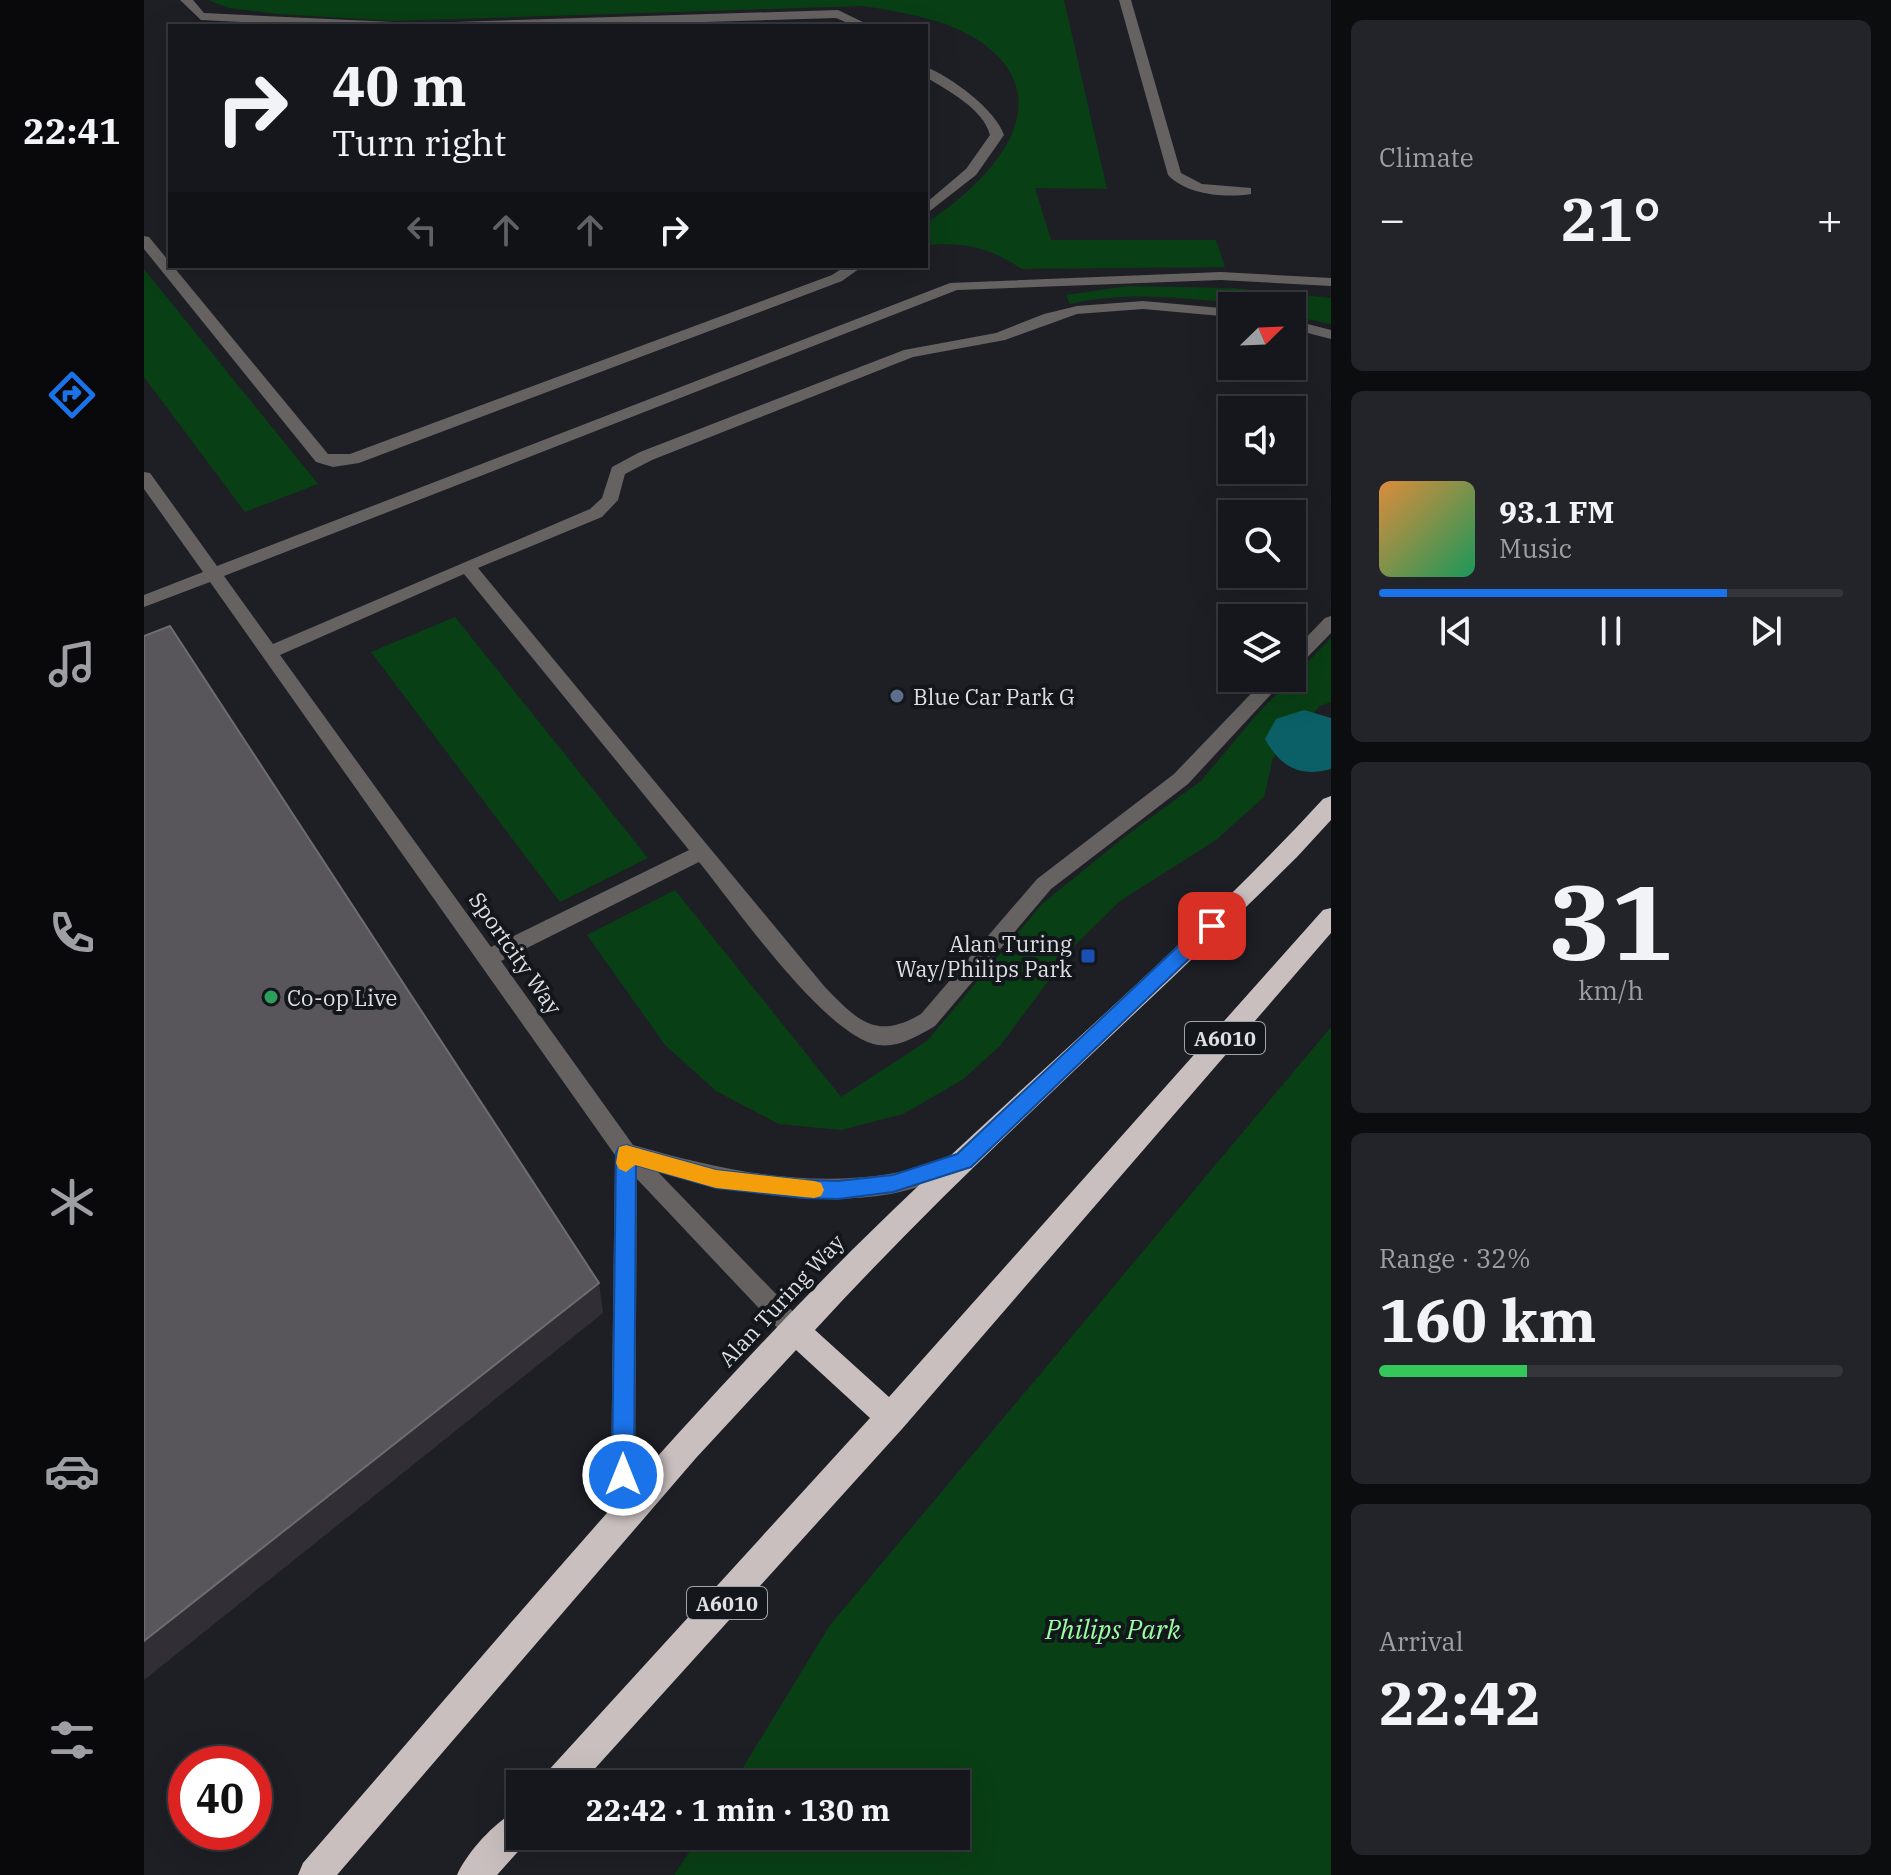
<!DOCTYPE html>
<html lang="en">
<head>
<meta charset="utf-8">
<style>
	body { margin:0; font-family:"IBM Plex Serif",serif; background:#232429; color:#f1f3f6; height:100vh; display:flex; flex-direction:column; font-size:30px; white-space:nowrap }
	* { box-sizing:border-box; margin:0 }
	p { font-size:26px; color:#9e9fa3 }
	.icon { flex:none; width:44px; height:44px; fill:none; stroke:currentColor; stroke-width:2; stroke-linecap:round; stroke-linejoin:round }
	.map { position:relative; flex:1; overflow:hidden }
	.panel { display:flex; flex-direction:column; gap:20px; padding:20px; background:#0c0d0f; width:560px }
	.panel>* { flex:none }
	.guide { position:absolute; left:24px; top:24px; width:760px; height:244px; border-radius:0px; box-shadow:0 8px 32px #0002,0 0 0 2px #35363b; background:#16171c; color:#f1f3f6; overflow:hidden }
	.needle { width:52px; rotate:67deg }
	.fabs { position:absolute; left:1074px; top:292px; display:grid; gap:16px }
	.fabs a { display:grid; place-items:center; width:88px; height:88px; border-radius:0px; background:#16171c; box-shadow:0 8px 32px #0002,0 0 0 2px #35363b; font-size:40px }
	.speed { position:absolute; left:24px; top:1746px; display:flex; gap:16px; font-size:40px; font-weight:700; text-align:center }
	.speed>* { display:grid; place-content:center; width:104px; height:104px; border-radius:50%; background:#16171c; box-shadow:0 8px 32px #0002,0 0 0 2px #35363b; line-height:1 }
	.speed .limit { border:12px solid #d22; background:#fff; color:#111 }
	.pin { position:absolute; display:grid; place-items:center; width:68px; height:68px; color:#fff; margin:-34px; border-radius:16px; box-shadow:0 4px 12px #0006 }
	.me { position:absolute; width:88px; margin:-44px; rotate:0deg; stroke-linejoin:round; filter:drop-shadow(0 0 6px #0008) }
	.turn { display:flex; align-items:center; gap:28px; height:168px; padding:0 32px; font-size:36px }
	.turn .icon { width:104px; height:104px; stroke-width:2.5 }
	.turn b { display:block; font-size:56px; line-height:68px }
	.lanes { display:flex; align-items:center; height:76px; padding:0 32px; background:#0003; justify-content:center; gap:40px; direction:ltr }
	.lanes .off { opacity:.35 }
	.big { font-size:60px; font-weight:700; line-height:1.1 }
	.panel .card { flex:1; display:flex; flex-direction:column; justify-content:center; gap:12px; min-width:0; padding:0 28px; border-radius:12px; background:#232429 }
	.panel .dial { align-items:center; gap:0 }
	.dial b { font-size:104px; line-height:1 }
	.song { display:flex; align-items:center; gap:24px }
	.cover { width:96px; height:96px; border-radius:12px; background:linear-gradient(135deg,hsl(30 70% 55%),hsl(150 70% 35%)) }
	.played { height:8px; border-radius:4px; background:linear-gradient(90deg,#1a73e8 75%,#35363b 75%) }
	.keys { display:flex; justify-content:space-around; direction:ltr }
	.heat { display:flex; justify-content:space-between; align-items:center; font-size:44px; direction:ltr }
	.charge { height:12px; border-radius:6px; background:linear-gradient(90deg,#34c759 32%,#35363b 0) }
	.trip { position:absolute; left:362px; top:1770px; width:464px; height:80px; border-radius:0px; background:#16171c; box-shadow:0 8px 32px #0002,0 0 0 2px #35363b; font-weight:700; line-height:80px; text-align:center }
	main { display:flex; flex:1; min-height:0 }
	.tabs { display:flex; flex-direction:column; width:144px; justify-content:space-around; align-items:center; background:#09090b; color:#9e9fa3 }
	.tabs .icon { width:56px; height:56px }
	.tabs .current { color:#1a73e8 }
	.tabs b { font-size:36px; color:#f1f3f6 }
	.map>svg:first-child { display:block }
	.green { fill:#093f15 }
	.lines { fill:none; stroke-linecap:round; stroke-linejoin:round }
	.river { fill:#0a6066; fill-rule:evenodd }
	.minor { fill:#666262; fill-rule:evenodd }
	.highway { fill:#c9bfbf; fill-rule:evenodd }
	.shaded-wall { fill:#312f35 }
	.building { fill:#59565b; stroke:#6e6c70; stroke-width:2 }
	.route { fill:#1a73e8; stroke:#114b97; stroke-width:2 }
	.slow { fill:#f59e0b }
	.service-dot { fill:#5c6f8a; stroke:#13161b; stroke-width:3 }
	.transit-dot { fill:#1a4fb4; stroke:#13161b; stroke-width:3 }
	.leisure-dot { fill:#2e9e5b; stroke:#13161b; stroke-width:3 }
	.labels { text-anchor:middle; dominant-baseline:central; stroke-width:8; stroke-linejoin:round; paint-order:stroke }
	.shield { fill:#13161b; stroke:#a0a3a7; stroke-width:2 }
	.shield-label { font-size:20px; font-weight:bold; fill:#dddfe3 }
	.poi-label { font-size:22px; fill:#dddfe3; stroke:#13161b; text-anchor:start }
	.street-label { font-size:22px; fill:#dddfe3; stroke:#13161b }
	.near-park-label { font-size:26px; font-style:italic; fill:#9afda4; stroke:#13161b }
</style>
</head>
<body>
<main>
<nav class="tabs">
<b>22:41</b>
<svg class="icon current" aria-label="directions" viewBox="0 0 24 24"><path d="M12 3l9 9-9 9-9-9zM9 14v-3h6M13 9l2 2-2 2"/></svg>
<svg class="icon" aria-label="music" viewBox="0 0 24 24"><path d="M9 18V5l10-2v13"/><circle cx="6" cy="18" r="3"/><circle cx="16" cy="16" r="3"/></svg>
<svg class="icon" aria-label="phone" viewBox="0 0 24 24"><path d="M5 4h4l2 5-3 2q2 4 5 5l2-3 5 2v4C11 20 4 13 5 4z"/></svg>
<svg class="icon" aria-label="climate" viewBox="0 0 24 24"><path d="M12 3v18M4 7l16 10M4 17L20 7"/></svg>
<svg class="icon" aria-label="car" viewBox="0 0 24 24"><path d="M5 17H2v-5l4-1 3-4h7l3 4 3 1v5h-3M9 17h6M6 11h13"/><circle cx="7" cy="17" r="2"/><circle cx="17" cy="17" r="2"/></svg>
<svg class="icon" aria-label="filters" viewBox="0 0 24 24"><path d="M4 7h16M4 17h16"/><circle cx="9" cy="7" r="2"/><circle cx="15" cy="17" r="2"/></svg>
</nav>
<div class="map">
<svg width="1187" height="1875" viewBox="0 0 1187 1875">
	<rect width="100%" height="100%" fill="#1d1f25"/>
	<g class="green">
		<path d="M64,0H920L963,189L891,188L907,240H1072L1081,267L878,269C844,247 822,242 782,245V223C843,184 923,103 837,42C804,19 759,13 720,6L249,21L134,14L85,8Z"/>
		<polygon points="0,269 174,484 101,512 0,377"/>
		<path d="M983,286L1090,288L1187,298V324L1148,316V306C1074,306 1000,286 926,304L922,295Z"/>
		<polygon points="311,617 504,858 416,902 227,652"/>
		<polygon points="1187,638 1187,702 1176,706 1129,758 1120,797 1072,840 976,901 931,945 856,1046 818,1080 759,1114 697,1130 635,1124 572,1091 521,1045 443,935 531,890 697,1097 783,1041 898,904 983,835 1057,781 1113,714"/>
		<polygon points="1187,1027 1187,1875 530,1875 556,1836 812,1836 812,1784 589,1784 686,1625"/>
	</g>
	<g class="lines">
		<path class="river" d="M1160,710L1187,718V769C1155,778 1136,766 1121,739L1132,719Z"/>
		<g class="minor">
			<polygon points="36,0 49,0 60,13 249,22 255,26 179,26 57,20"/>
			<path d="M975,0H987L1037,173L1058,184L1107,188V194C1081,198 1043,195 1024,175Z"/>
			<polygon points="694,10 727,26 711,26 692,18 426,26 304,26 310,22"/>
			<path d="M782,67C806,76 852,110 860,135L832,175L782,214V203L822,169L846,135C839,108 804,91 782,77Z"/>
			<polygon points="0,236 5,237 184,454 206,454 688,275 702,266 719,266 698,281 215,463 189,467 172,462 0,249"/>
			<path d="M1077,272L1187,278V286L1077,280L813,290L80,576L129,644L446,509L458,498L468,467L496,452L760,350L852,333L900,314L933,306L999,301L1088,309V317L999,309L933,314L861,340L769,357L508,460L481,474L474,500L458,517L334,568L680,986C713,1020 731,1041 777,1014L893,879L1030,774L1122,678H1142L1044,784L907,889L791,1026C774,1036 754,1048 734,1045C681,1036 591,906 555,862L357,961L489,1145C573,1169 658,1188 745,1174C770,1170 793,1160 816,1152L824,1155L827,1162L824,1169C799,1178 773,1189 747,1194C668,1207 590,1192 514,1172L659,1322L663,1330L659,1338L651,1341L643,1338L493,1179L491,1475L483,1532L474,1536L465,1532L461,1523L467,1475L471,1155L66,582L0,607V595L59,572L0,489V472L6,473L73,566L806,283ZM320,574L545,850L347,947L136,655Z"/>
			<polygon points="1148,320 1187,330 1187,339 1148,329"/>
			<polygon points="1187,616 1187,633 1154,667 1148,669 1148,652 1181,618"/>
		</g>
		<g class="highway">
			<path d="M1187,796V820L1153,857C993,1016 823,1164 671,1330L745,1397L1179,910L1187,908V933L758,1429L437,1784H399L403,1772L726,1418L652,1350L552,1458L193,1875H154L159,1863C339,1657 515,1444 708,1250C862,1097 1032,959 1179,799Z"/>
			<path d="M376,1809V1836H388L353,1875H313C323,1852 353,1819 376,1809Z"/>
		</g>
	</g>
	<polygon class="shaded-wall" points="455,1283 459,1313 0,1680 0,1641"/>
	<polygon class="building" points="26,626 455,1283 0,1641 0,636"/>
	<polygon class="route" points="1068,919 1074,921 1077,926 1074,931 827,1167 749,1192 694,1199 659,1198 572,1188 492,1165 490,1475 487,1483 479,1486 471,1483 468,1475 472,1153 475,1147 482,1145 572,1170 659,1180 694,1181 749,1175 813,1154 1061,921"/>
	<polygon class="slow" points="482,1145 572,1170 670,1181 677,1183 680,1190 677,1196 670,1198 572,1188 491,1165 482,1172 475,1169 472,1163 475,1147"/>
	<circle class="service-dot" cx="753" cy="696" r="8"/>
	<rect class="transit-dot" x="936" y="948" width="16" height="16" rx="4"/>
	<circle class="leisure-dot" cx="127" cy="997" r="8"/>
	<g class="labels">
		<g class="shield">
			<rect x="1041" y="1022" width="80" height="32" rx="6"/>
			<rect x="543" y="1587" width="80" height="32" rx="6"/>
		</g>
		<g class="shield-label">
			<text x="1081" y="1038">A6010</text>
			<text x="583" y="1603">A6010</text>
		</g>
		<g class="poi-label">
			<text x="769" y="696">Blue Car Park G</text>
			<text x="928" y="943" text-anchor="end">Alan Turing<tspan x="928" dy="25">Way/Philips Park</tspan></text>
			<text x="143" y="997">Co-op Live</text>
		</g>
		<g class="street-label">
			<text transform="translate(372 953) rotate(55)">Sportcity Way</text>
			<text transform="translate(637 1300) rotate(-47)">Alan Turing Way</text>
		</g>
		<g class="near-park-label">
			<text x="969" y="1629">Philips Park</text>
		</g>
	</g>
</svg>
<div class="fabs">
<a><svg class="needle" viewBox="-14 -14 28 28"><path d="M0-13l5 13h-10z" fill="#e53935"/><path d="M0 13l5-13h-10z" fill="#9e9fa3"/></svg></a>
<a><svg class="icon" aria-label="sound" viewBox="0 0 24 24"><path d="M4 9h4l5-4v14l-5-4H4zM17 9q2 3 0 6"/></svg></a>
<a><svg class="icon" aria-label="search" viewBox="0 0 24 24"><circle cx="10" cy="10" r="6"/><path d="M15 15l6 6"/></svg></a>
<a><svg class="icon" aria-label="layers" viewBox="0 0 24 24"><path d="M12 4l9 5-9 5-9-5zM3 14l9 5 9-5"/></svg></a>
</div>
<div class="speed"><div class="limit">40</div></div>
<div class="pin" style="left:1068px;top:926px;background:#d93025"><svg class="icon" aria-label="arrive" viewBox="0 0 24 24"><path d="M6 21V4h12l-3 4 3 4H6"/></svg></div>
<svg class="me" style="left:479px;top:1475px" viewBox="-20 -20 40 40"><circle r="17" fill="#1a73e8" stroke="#fff" stroke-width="3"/><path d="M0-11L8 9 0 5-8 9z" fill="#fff"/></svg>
<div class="trip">22:42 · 1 min · 130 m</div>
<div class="guide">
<div class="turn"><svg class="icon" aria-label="right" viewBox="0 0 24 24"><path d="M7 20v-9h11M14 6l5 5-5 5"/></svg><div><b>40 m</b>Turn right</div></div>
<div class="lanes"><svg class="icon off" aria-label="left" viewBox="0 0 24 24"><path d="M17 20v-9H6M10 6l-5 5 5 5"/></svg><svg class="icon off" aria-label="ahead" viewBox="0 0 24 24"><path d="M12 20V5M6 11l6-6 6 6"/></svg><svg class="icon off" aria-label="ahead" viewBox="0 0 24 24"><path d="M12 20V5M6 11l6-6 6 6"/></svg><svg class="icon" aria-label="right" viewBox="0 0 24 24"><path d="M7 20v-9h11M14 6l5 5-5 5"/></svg></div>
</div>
</div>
<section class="panel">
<div class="card"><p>Climate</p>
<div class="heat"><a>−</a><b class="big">21°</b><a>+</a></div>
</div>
<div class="card">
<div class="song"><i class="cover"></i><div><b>93.1 FM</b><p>Music</p></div></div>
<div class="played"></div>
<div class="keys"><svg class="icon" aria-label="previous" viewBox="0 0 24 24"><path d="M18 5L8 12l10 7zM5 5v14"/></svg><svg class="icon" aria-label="pause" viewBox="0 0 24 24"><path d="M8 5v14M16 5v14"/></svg><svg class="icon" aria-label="next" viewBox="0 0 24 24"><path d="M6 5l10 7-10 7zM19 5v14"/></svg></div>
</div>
<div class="card dial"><b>31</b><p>km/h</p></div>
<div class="card"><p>Range · 32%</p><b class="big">160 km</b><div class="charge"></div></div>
<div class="card"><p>Arrival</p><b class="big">22:42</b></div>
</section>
</main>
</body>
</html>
